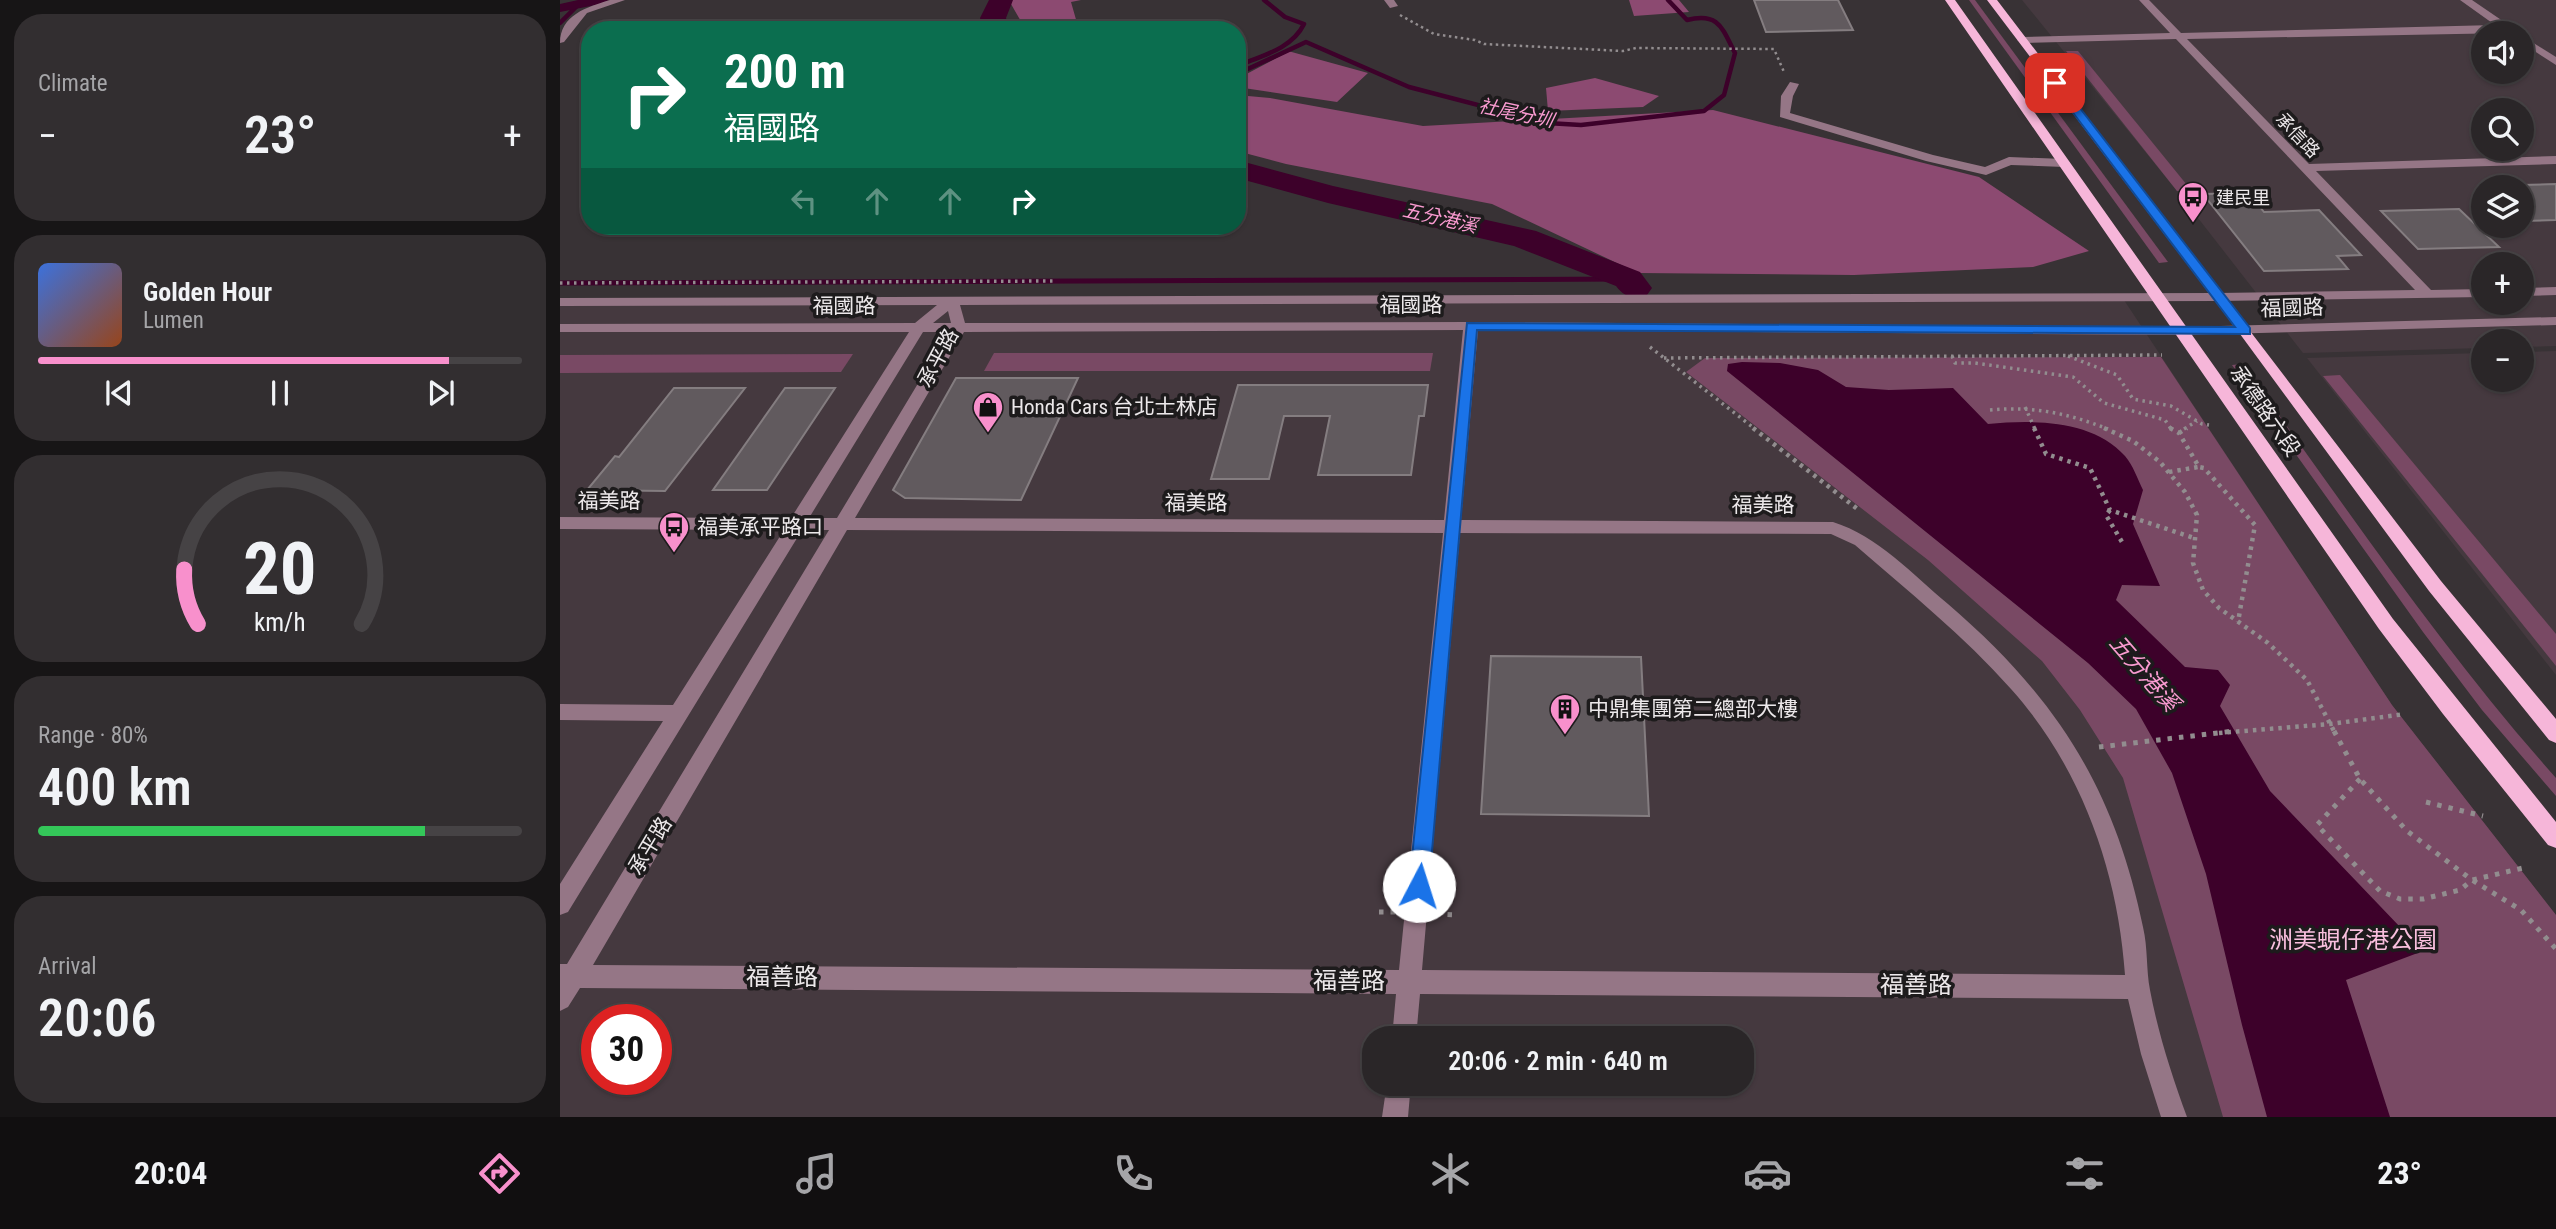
<!DOCTYPE html>
<html lang="en">
<head>
<meta charset="utf-8">
<style>
	body { margin:0; font-family:"Roboto Condensed","Noto Sans TC",sans-serif; background:#322e30; color:#f1f3f6; height:100vh; display:flex; flex-direction:column; font-size:26px; white-space:nowrap }
	* { box-sizing:border-box; margin:0 }
	p { font-size:23px; color:#a5a5a8 }
	.icon { flex:none; width:38px; height:38px; fill:none; stroke:currentColor; stroke-width:2; stroke-linecap:round; stroke-linejoin:round }
	.map { position:relative; flex:1; overflow:hidden }
	.side { display:flex; flex-direction:column; gap:14px; padding:14px; background:#171516; width:560px }
	.side>* { flex:none }
	.hud { position:absolute; left:21px; top:21px; width:665px; height:214px; border-radius:28px; box-shadow:0 2px 5px #0004,0 0 0 2px #464345; background:#0b6e4f; color:#fff; overflow:hidden }
	.tools { position:absolute; left:1911px; top:21px; display:grid; gap:14px }
	.tools a { display:grid; place-items:center; width:63px; height:63px; border-radius:50%; background:#2a2628; box-shadow:0 2px 5px #0004,0 0 0 2px #464345; font-size:35px }
	.speed { position:absolute; left:21px; top:1004px; display:flex; gap:14px; font-size:35px; font-weight:700; text-align:center }
	.speed>* { display:grid; place-content:center; width:91px; height:91px; border-radius:50%; background:#2a2628; box-shadow:0 2px 5px #0004,0 0 0 2px #464345; line-height:1 }
	.speed .limit { border:10px solid #d22; background:#fff; color:#111 }
	.pin { position:absolute; display:grid; place-items:center; width:60px; height:60px; color:#fff; margin:-30px; border-radius:14px; box-shadow:0 4px 10px #0006 }
	.me { position:absolute; width:77px; margin:-38px; rotate:5deg; stroke-linejoin:round; filter:drop-shadow(0 0 5px #0008) }
	.turn { display:flex; align-items:center; gap:24px; height:147px; padding:0 28px; font-size:32px }
	.turn .icon { width:91px; height:91px; stroke-width:2.5 }
	.turn b { display:block; font-size:49px; line-height:60px }
	.lanes { display:flex; align-items:center; height:66px; padding:0 28px; background:#0003; justify-content:center; gap:35px; direction:ltr }
	.lanes .off { opacity:.35 }
	.big { font-size:52px; font-weight:600; line-height:1.1 }
	.side .card { flex:1; display:flex; flex-direction:column; justify-content:center; gap:10px; min-width:0; padding:0 24px; border-radius:28px; background:#322e30 }
	.side .dial { align-items:center; gap:0 }
	.dial svg { height:182px; overflow:visible; fill:none; stroke:#464345; stroke-width:7; stroke-linecap:round; text-anchor:middle }
	.dial text { fill:#f1f3f6; stroke:none }
	.song { display:flex; align-items:center; gap:21px }
	.cover { width:84px; height:84px; border-radius:10px; background:linear-gradient(135deg,hsl(220 70% 55%),hsl(20 70% 35%)) }
	.played { height:7px; border-radius:4px; background:linear-gradient(90deg,#f890cc 85%,#464345 85%) }
	.keys { display:flex; justify-content:space-around; direction:ltr }
	.heat { display:flex; justify-content:space-between; align-items:center; font-size:38px; direction:ltr }
	.charge { height:10px; border-radius:5px; background:linear-gradient(90deg,#34c759 80%,#464345 0) }
	.trip { position:absolute; left:802px; top:1026px; width:392px; height:70px; border-radius:28px; background:#2a2628; box-shadow:0 2px 5px #0004,0 0 0 2px #464345; font-weight:600; line-height:70px; text-align:center }
	.menu { display:flex; height:112px; justify-content:space-around; align-items:center; background:#110f10; color:#a5a5a8 }
	.menu .icon { width:49px; height:49px }
	.menu .selected { color:#f890cc }
	.menu b { font-size:32px; color:#f1f3f6 }
	main { display:flex; flex:1; min-height:0 }
	.map>svg:first-child { display:block }
	.built { fill:#45393f; fill-rule:evenodd }
	.green { fill:#794964 }
	.forest { fill:#8c4a71 }
	.water { fill:#3d012a }
	.lines { fill:none; stroke-linecap:round; stroke-linejoin:round }
	.stream-far1 { stroke:#3d012a; stroke-width:4.5 }
	.stream { stroke:#3d012a; stroke-width:5 }
	.canal { fill:#3d012a; fill-rule:evenodd }
	.river { fill:#3d012a; fill-rule:evenodd }
	.building { fill:#615a5e; stroke:#847d80; stroke-width:2 }
	.path-far3 { stroke:#928d8f; stroke-width:2.5; stroke-dasharray:2.5 3.5; stroke-linecap:butt }
	.path-far2 { stroke:#928d8f; stroke-width:3.5; stroke-dasharray:2.5 4.5; stroke-linecap:butt }
	.path-far1 { stroke:#928d8f; stroke-width:4.5; stroke-dasharray:3.5 5; stroke-linecap:butt }
	.path { stroke:#928d8f; stroke-width:5; stroke-dasharray:4.5 7; stroke-linecap:butt }
	.minor { fill:#957686; fill-rule:evenodd }
	.major { fill:#f6b6d9; fill-rule:evenodd }
	.route { fill:#1a73e8; stroke:#114b97; stroke-width:2 }
	.labels { text-anchor:middle; dominant-baseline:central; stroke-width:7; stroke-linejoin:round; paint-order:stroke }
	.far-street-label { font-size:18px; fill:#ece8ea; stroke:#1d1b1c }
	.far-poi-label { font-size:18px; fill:#ece8ea; stroke:#1d1b1c; text-anchor:start }
	.far-water-label { font-size:19px; font-style:italic; fill:#fa9bd1; stroke:#1d1b1c }
	.street-label { font-size:21px; fill:#ece8ea; stroke:#1d1b1c }
	.poi-label { font-size:21px; fill:#ece8ea; stroke:#1d1b1c; text-anchor:start }
	.water-label { font-size:23px; font-style:italic; fill:#fa9bd1; stroke:#1d1b1c }
	.near-park-label { font-size:24px; fill:#f9bfde; stroke:#1d1b1c }
	.near-street-label { font-size:24px; fill:#ece8ea; stroke:#1d1b1c }
</style>
</head>
<body>
<main>
<section class="side">
<div class="card"><p>Climate</p>
<div class="heat"><a>−</a><b class="big">23°</b><a>+</a></div>
</div>
<div class="card">
<div class="song"><i class="cover"></i><div><b>Golden Hour</b><p>Lumen</p></div></div>
<div class="played"></div>
<div class="keys"><svg class="icon" aria-label="previous" viewBox="0 0 24 24"><path d="M18 5L8 12l10 7zM5 5v14"/></svg><svg class="icon" aria-label="pause" viewBox="0 0 24 24"><path d="M8 5v14M16 5v14"/></svg><svg class="icon" aria-label="next" viewBox="0 0 24 24"><path d="M6 5l10 7-10 7zM19 5v14"/></svg></div>
</div>
<div class="card dial"><svg viewBox="0 0 100 80">
<path d="M14 69A42 42 0 1 1 86 69"/>
<path d="M14 69A42 42 0 0 1 8 45" stroke="#f890cc"/>
<text x="50" y="56" font-size="32" font-weight="700">20</text>
<text x="50" y="72" font-size="11">km/h</text>
</svg></div>
<div class="card"><p>Range · 80%</p><b class="big">400 km</b><div class="charge"></div></div>
<div class="card"><p>Arrival</p><b class="big">20:06</b></div>
</section>
<div class="map">
<svg width="1996" height="1117" viewBox="0 0 1996 1117">
	<rect width="100%" height="100%" fill="#383235"/>
	<g class="built">
		<path d="M1462,0H1996V346L1962,347V341H1923V348L1743,353L1617,191ZM1923,33H1962V72H1923ZM1923,110H1962V149H1923ZM1923,187H1962V226H1923ZM1923,264H1962V303H1923Z"/>
		<path d="M1560,294L1832,705L1996,915V1117H0V300ZM37,1020H96V1080H37ZM814,1038H1181V1083H814Z"/>
		<polygon points="1996,351 1996,675 1747,358 1923,353 1923,380 1962,380 1962,352"/>
	</g>
	<g class="green">
		<polygon points="1409,0 1415,0 1608,262 1599,263"/>
		<polygon points="1506,51 1518,51 1631,190 1617,191"/>
		<polygon points="434,353 873,353 870,371 424,371"/>
		<polygon points="293,354 281,372 0,373 0,355"/>
		<polygon points="1601,357 1832,705 1996,915 1996,1117 1663,1117 1563,778 1520,710 1482,661 1368,560 1126,372 1145,358"/>
		<path d="M1682,364C1784,504 1881,649 1996,778V796L1922,710L1863,632L1672,365Z"/>
		<polygon points="1780,375 1996,634 1996,666 1763,376"/>
	</g>
	<g class="forest">
		<polygon points="452,0 521,0 511,2 519,30 466,30 451,4"/>
		<polygon points="1069,0 1119,0 1129,12 1074,16"/>
		<polygon points="728,52 728,51 808,73 777,102 677,87 677,79"/>
		<polygon points="1035,78 1099,96 1083,107 988,111 986,88"/>
		<polygon points="677,95 710,98 863,126 1153,110 1419,177 1529,251 1473,267 1294,275 1078,273 932,204 726,164 677,151"/>
	</g>
	<path class="water" d="M1182,362L1220,363L1258,370L1286,387L1329,390L1393,388L1428,424C1473,420 1532,419 1565,456C1573,465 1578,480 1583,490L1573,524L1600,586L1562,585L1556,600L1625,667L1658,670L1670,685L1660,706L1710,791L1863,951L1786,980L1830,1117H1707L1682,1025L1646,874L1612,773L1576,709L1528,663L1167,371L1168,364Z"/>
	<g class="lines">
		<g class="stream-far1">
			<polyline points="0,23 18,5"/>
			<path d="M677,66C701,56 732,49 744,24L725,17L704,0"/>
			<path d="M677,74L746,42L849,87L987,123L1021,125L1144,111L1164,95L1175,53C1162,28 1159,12 1127,20L1108,0"/>
		</g>
		<polyline class="stream" points="0,283 1068,279"/>
		<polygon class="canal" points="18,0 48,0 46,3 0,12 0,4"/>
		<g class="river">
			<polygon points="429,0 453,0 446,18 450,30 424,30 420,18"/>
			<path d="M677,160L773,186L976,231L1080,272L1092,288L1087,295C1073,299 1065,298 1056,286L954,246L768,203L677,178Z"/>
		</g>
	</g>
	<g class="building">
		<polygon points="1194,0 1278,0 1293,30 1206,32"/>
		<polygon points="1996,184 1996,220 1962,221 1962,185"/>
		<polygon points="1689,193 1704,212 1759,210 1801,255 1777,256 1788,269 1704,271 1643,194"/>
		<polygon points="1899,209 1939,247 1858,249 1821,211"/>
		<polygon points="396,378 518,378 461,500 345,498 333,490"/>
		<polygon points="678,385 868,385 864,416 859,416 851,475 758,475 770,416 724,416 709,479 651,479"/>
		<polygon points="114,388 185,388 105,491 27,490 55,456 59,457"/>
		<polygon points="225,388 275,388 207,490 153,490"/>
		<polygon points="931,656 1081,657 1089,816 921,814"/>
	</g>
	<g class="lines">
		<polyline class="path-far3" points="840,15 874,34 915,40 924,44 1063,51 1076,48 1214,49 1224,72"/>
		<g class="path-far2">
			<polyline points="0,283 496,281"/>
			<polyline points="1090,347 1195,429"/>
			<polyline points="1392,356 1395,363 1415,363 1513,377 1544,403 1605,420 1611,429"/>
			<polyline points="1508,356 1557,375 1573,399 1611,406 1642,424 1649,425"/>
			<polyline points="1104,358 1602,355"/>
			<polyline points="1465,407 1475,429"/>
			<path d="M1430,410C1473,406 1507,413 1548,429"/>
			<polyline points="1624,429 1637,421"/>
		</g>
		<g class="path-far1">
			<polyline points="1193,428 1300,511"/>
			<polyline points="1474,428 1486,454 1530,468 1550,510 1634,538"/>
			<polyline points="1544,428 1573,441 1600,462 1625,492 1637,515 1633,563 1643,590 1659,608 1708,643 1747,680 1775,733"/>
			<polyline points="1610,428 1619,433 1639,467 1644,468 1695,525 1678,622"/>
			<polyline points="1619,433 1627,428"/>
			<polyline points="1609,472 1638,467"/>
			<polyline points="1550,510 1546,515 1562,542"/>
			<polyline points="1659,733 1770,724 1845,714"/>
		</g>
		<g class="path">
			<polyline points="1774,731 1800,779 1847,831 1912,880 1961,910 1996,949"/>
			<polyline points="1539,747 1674,731"/>
			<polyline points="1800,779 1757,825 1820,891 1840,899 1863,899 1900,890 1912,880 1963,868"/>
			<polyline points="1866,802 1923,816"/>
			<polyline points="819,912 836,912"/>
			<polyline points="876,914 896,915"/>
		</g>
		<g class="minor">
			<path d="M50,0H65L27,13L4,42L0,43C0,15 27,7 50,0Z"/>
			<polygon points="824,0 834,0 838,6 830,8"/>
			<path d="M1579,0H1589L1621,33L1935,25L1900,0H1912L1953,28L1954,30L1949,33L1627,39L1749,164L1996,156V164L1756,171L1871,290L1923,289V297L1657,301L400,305L405,323L911,322L1622,327L1996,317V325L1622,335L918,330L901,520L1273,522C1318,536 1352,574 1388,604C1496,697 1554,787 1583,927C1588,948 1586,969 1590,990C1598,1033 1612,1076 1627,1117H1601L1581,1054L1568,999L860,994L856,1038H832L836,994L20,988L8,1007L0,1011V964H7L269,530H242L8,912L0,915V884L103,721L0,720V704L113,705L224,530L0,529V517L231,518L349,332H0V324L355,323L377,305L0,306V298L1657,293L1855,290L1616,39L1462,43L1457,40L1462,37L1610,33ZM388,311L391,323H373ZM903,330L884,520L295,518L404,332ZM363,332H389L277,518H249ZM287,530L883,533L839,970L33,965ZM900,533L1271,534L1295,545C1348,591 1404,636 1451,689C1521,767 1558,871 1565,975L862,970Z"/>
			<polygon points="1962,36 1996,57 1996,65 1962,43"/>
			<polygon points="1230,82 1239,84 1233,96 1230,113 1373,155 1425,167 1449,157 1504,159 1510,163 1504,167 1451,165 1426,175 1366,161 1220,117 1221,96"/>
			<polygon points="1996,287 1996,295 1962,296 1962,288"/>
			<polygon points="827,1083 851,1083 848,1117 822,1117"/>
		</g>
		<g class="major">
			<polygon points="1385,0 1395,0 1833,619 1996,822 1996,848 1988,845 1883,714 1819,629"/>
			<polygon points="1427,0 1437,0 1881,581 1996,719 1996,743 1989,740 1869,591 1680,334"/>
		</g>
	</g>
	<polygon class="route" points="1492,81 1499,81 1690,328 1690,334 917,330 869,886 866,893 859,895 852,893 849,886 907,323 1675,327 1492,85"/>
	<defs>
		<g id="bus-pin" transform="scale(1.575)"><path d="M0 17L-7.5 6A9.5 9.5 0 1 1 7.5 6Z" fill="#f890cc" stroke="#1d1b1c"/><path d="M-5-6H5V4H4V6H2V4H-2V6H-4V4H-5ZM-3.5-4V0h7V-4ZM-3.5 1.2v1.5H-2V1.2ZM2 1.2v1.5H3.5V1.2Z" fill="#111"/></g>
		<g id="shop-pin" transform="scale(1.575)"><path d="M0 17L-7.5 6A9.5 9.5 0 1 1 7.5 6Z" fill="#f890cc" stroke="#1d1b1c"/><path d="M-5-2.5h2.3a2.7 3.5 0 0 1 5.4 0H5L5.5 6h-11ZM-1.5-2.5h3a1.5 2.3 0 0 0-3 0Z" fill="#111"/></g>
		<g id="building-pin" transform="scale(1.575)"><path d="M0 17L-7.5 6A9.5 9.5 0 1 1 7.5 6Z" fill="#f890cc" stroke="#1d1b1c"/><path d="M-4-6H4V6H1V3H-1V6H-4ZM-2.5-4.3h1.7v1.8h-1.7ZM.8-4.3h1.7v1.8H.8ZM-2.5-1h1.7V.8h-1.7ZM.8-1h1.7V.8H.8Z" fill="#111"/></g>
	</defs>
	<g fill-rule="evenodd">
		<use href="#bus-pin" x="1633" y="197"/>
		<use href="#shop-pin" x="428" y="407"/>
		<use href="#bus-pin" x="114" y="527"/>
		<use href="#building-pin" x="1005" y="709"/>
	</g>
	<g class="labels">
		<g class="far-street-label">
			<text transform="translate(1738 135) rotate(46)">承信路</text>
		</g>
		<g class="far-poi-label">
			<text x="1656" y="197">建民里</text>
		</g>
		<g class="far-water-label">
			<text transform="translate(956 113) rotate(12)">社尾分圳</text>
			<text transform="translate(880 218) rotate(13)">五分港溪</text>
		</g>
		<g class="street-label">
			<text x="851" y="305">福國路</text>
			<text x="284" y="306">福國路</text>
			<text transform="translate(1732 308) rotate(-2)">福國路</text>
			<text transform="translate(378 358) rotate(-62)">承平路</text>
			<text transform="translate(1705 411) rotate(55)">承德路六段</text>
			<text x="49" y="501">福美路</text>
			<text x="636" y="503">福美路</text>
			<text x="1203" y="505">福美路</text>
			<text transform="translate(90 846) rotate(-59)">承平路</text>
		</g>
		<g class="poi-label">
			<text x="451" y="407">Honda Cars 台北士林店</text>
			<text x="137" y="527">福美承平路口</text>
			<text x="1028" y="709">中鼎集團第二總部大樓</text>
		</g>
		<g class="water-label">
			<text transform="translate(1584 673) rotate(49)">五分港溪</text>
		</g>
		<g class="near-park-label">
			<text x="1793" y="940">洲美蜆仔港公園</text>
		</g>
		<g class="near-street-label">
			<text x="222" y="977">福善路</text>
			<text x="789" y="981">福善路</text>
			<text x="1356" y="985">福善路</text>
		</g>
	</g>
</svg>
<div class="tools">
<a><svg class="icon" aria-label="sound" viewBox="0 0 24 24"><path d="M4 9h4l5-4v14l-5-4H4zM17 9q2 3 0 6"/></svg></a>
<a><svg class="icon" aria-label="search" viewBox="0 0 24 24"><circle cx="10" cy="10" r="6"/><path d="M15 15l6 6"/></svg></a>
<a><svg class="icon" aria-label="layers" viewBox="0 0 24 24"><path d="M12 4l9 5-9 5-9-5zM3 14l9 5 9-5"/></svg></a>
<a>+</a>
<a>−</a>
</div>
<div class="speed"><div class="limit">30</div></div>
<div class="pin" style="left:1495px;top:83px;background:#d93025"><svg class="icon" aria-label="arrive" viewBox="0 0 24 24"><path d="M6 21V4h12l-3 4 3 4H6"/></svg></div>
<svg class="me" style="left:859px;top:886px" viewBox="-20 -20 40 40"><circle r="19" fill="#fff"/><path d="M0-13L10 11 0 6-10 11z" fill="#1a73e8"/></svg>
<div class="trip">20:06 · 2 min · 640 m</div>
<div class="hud">
<div class="turn"><svg class="icon" aria-label="right" viewBox="0 0 24 24"><path d="M7 20v-9h11M14 6l5 5-5 5"/></svg><div><b>200 m</b>福國路</div></div>
<div class="lanes"><svg class="icon off" aria-label="left" viewBox="0 0 24 24"><path d="M17 20v-9H6M10 6l-5 5 5 5"/></svg><svg class="icon off" aria-label="ahead" viewBox="0 0 24 24"><path d="M12 20V5M6 11l6-6 6 6"/></svg><svg class="icon off" aria-label="ahead" viewBox="0 0 24 24"><path d="M12 20V5M6 11l6-6 6 6"/></svg><svg class="icon" aria-label="right" viewBox="0 0 24 24"><path d="M7 20v-9h11M14 6l5 5-5 5"/></svg></div>
</div>
</div>
</main>
<nav class="menu">
<b>20:04</b>
<svg class="icon selected" aria-label="directions" viewBox="0 0 24 24"><path d="M12 3l9 9-9 9-9-9zM9 14v-3h6M13 9l2 2-2 2"/></svg>
<svg class="icon" aria-label="music" viewBox="0 0 24 24"><path d="M9 18V5l10-2v13"/><circle cx="6" cy="18" r="3"/><circle cx="16" cy="16" r="3"/></svg>
<svg class="icon" aria-label="phone" viewBox="0 0 24 24"><path d="M5 4h4l2 5-3 2q2 4 5 5l2-3 5 2v4C11 20 4 13 5 4z"/></svg>
<svg class="icon" aria-label="climate" viewBox="0 0 24 24"><path d="M12 3v18M4 7l16 10M4 17L20 7"/></svg>
<svg class="icon" aria-label="car" viewBox="0 0 24 24"><path d="M5 17H2v-5l4-1 3-4h7l3 4 3 1v5h-3M9 17h6M6 11h13"/><circle cx="7" cy="17" r="2"/><circle cx="17" cy="17" r="2"/></svg>
<svg class="icon" aria-label="filters" viewBox="0 0 24 24"><path d="M4 7h16M4 17h16"/><circle cx="9" cy="7" r="2"/><circle cx="15" cy="17" r="2"/></svg>
<b>23°</b>
</nav>
</body>
</html>
